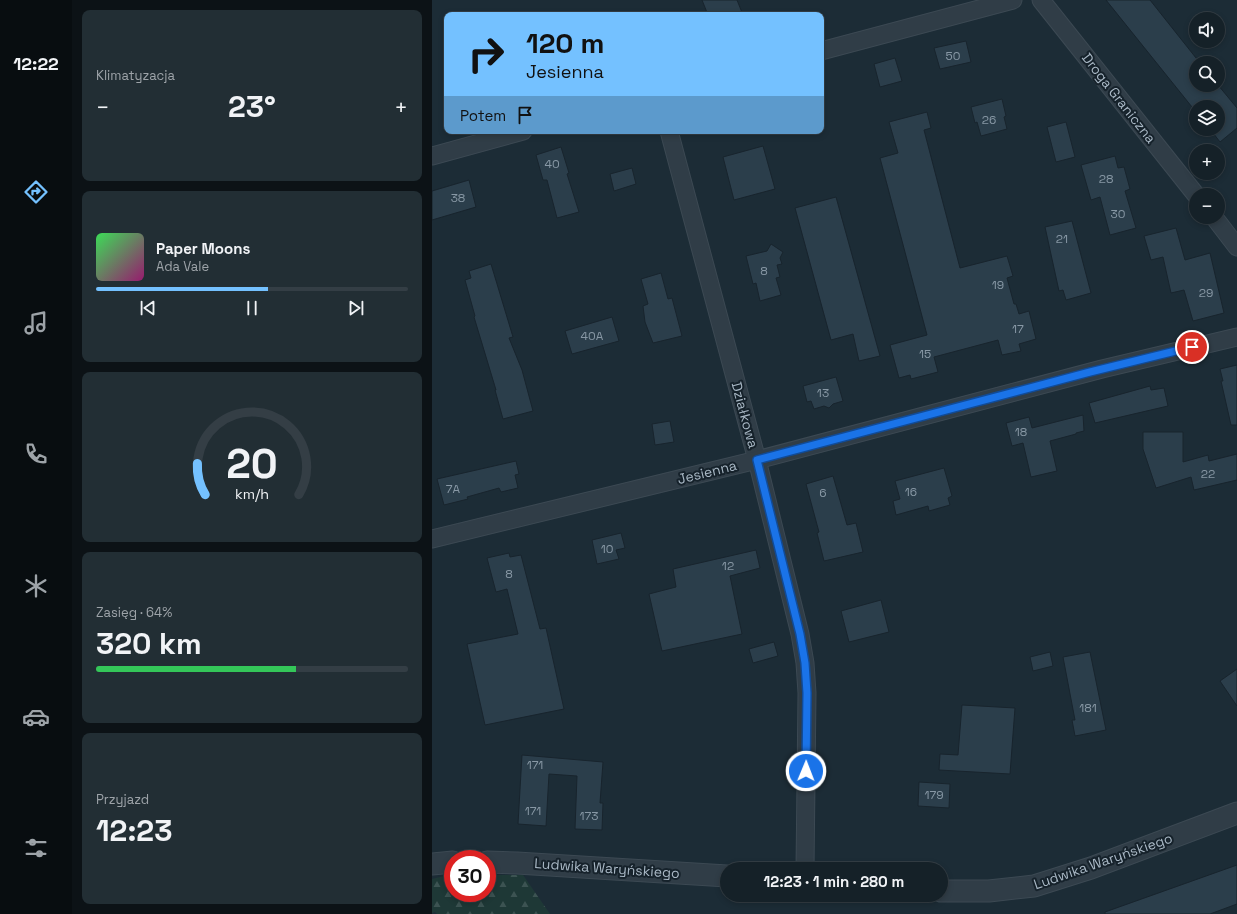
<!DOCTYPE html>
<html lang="pl">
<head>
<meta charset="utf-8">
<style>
	body { margin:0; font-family:"Space Grotesk",sans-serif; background:#222e34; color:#f1f3f6; height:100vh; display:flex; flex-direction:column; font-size:15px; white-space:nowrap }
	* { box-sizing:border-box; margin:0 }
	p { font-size:13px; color:#9da3a8 }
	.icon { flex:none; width:22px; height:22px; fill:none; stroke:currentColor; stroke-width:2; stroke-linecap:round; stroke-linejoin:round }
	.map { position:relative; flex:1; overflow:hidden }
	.side { display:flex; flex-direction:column; gap:10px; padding:10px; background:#0c1216; width:360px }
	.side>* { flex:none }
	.banner { position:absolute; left:12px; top:12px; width:380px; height:122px; border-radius:8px; box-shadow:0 2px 6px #0003,0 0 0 1px #343e45; background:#74c1ff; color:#111; overflow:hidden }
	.fabs { position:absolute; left:757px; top:12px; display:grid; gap:8px }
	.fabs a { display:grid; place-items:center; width:36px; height:36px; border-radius:50%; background:#152128; box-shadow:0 2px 6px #0003,0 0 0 1px #343e45; font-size:20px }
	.speed { position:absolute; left:12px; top:850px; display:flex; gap:8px; font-size:20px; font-weight:700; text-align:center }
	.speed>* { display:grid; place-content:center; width:52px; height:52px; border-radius:50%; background:#152128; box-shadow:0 2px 6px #0003,0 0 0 1px #343e45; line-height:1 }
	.speed .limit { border:6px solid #d22; background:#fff; color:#111 }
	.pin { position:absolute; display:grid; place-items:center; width:34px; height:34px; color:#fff; margin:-17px; border:2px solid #fff; border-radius:50%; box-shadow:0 1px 4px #0007 }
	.me { position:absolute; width:44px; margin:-22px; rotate:1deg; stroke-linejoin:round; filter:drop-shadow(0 0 3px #0008) }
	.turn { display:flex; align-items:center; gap:14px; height:84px; padding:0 16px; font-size:18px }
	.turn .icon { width:52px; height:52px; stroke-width:2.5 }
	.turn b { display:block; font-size:28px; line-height:34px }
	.then { display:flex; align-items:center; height:38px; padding:0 16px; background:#0003; gap:8px; font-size:15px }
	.big { font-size:30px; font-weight:600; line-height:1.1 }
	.side .card { flex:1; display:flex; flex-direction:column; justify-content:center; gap:6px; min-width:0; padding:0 14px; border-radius:8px; background:#222e34 }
	.side .dial { align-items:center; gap:0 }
	.dial svg { height:104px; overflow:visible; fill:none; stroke:#343e45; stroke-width:7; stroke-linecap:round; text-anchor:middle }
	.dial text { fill:#f1f3f6; stroke:none }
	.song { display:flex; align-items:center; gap:12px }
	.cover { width:48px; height:48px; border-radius:6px; background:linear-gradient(135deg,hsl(130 70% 55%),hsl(320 70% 35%)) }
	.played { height:4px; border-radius:2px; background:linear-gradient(90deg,#74c1ff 55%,#343e45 55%) }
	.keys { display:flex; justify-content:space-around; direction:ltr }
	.heat { display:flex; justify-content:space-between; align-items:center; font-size:22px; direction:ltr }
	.charge { height:6px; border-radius:3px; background:linear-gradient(90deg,#34c759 64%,#343e45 0) }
	.trip { position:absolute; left:288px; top:862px; width:228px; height:40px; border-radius:20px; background:#152128; box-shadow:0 2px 6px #0003,0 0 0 1px #343e45; font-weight:600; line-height:40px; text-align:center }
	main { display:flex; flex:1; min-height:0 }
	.menu { display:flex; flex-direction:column; width:72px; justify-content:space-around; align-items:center; background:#080d10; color:#9da3a8 }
	.menu .icon { width:28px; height:28px }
	.menu .on { color:#74c1ff }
	.menu b { font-size:18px; color:#f1f3f6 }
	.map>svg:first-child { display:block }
	.forest { fill:url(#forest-firs) }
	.building { fill:#2b3e4b; stroke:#18242d }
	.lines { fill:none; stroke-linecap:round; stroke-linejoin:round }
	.minor-casing { stroke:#3c4953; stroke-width:19 }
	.tertiary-casing { stroke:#3c4953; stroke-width:23 }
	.minor { stroke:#303d47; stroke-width:17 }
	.tertiary { stroke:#303d47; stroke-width:21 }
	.route-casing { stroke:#114b97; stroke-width:10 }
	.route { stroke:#1a73e8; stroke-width:7 }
	.labels { text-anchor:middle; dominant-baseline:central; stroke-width:4; stroke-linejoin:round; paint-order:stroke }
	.number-label { font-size:12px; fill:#8898a5 }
	.street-label { font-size:14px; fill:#a9b8c5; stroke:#16222b }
</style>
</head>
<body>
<main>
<nav class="menu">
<b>12:22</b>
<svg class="icon on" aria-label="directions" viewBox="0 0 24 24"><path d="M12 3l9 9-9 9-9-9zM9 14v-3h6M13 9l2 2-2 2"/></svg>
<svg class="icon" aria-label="music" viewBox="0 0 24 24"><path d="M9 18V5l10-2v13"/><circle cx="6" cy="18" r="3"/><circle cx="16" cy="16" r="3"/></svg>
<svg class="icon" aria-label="phone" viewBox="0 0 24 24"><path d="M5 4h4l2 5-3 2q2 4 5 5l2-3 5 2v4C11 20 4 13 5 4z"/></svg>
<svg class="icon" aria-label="climate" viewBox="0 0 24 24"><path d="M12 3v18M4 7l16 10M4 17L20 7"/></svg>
<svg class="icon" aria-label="car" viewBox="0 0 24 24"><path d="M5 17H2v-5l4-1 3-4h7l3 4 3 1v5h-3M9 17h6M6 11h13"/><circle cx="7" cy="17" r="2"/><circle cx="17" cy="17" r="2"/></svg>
<svg class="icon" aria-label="filters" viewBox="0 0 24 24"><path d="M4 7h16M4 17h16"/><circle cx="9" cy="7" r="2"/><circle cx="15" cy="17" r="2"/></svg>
</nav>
<section class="side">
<div class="card"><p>Klimatyzacja</p>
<div class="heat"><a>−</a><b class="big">23°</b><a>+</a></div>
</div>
<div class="card">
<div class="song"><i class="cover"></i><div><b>Paper Moons</b><p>Ada Vale</p></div></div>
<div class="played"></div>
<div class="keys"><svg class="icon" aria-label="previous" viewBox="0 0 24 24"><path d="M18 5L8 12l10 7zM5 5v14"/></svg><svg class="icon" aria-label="pause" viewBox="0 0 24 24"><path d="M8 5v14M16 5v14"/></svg><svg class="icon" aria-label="next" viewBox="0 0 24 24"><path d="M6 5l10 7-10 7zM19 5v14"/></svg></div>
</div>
<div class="card dial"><svg viewBox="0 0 100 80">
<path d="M14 69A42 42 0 1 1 86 69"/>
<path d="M14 69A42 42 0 0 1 8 45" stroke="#74c1ff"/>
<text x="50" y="56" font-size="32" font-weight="700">20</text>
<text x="50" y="72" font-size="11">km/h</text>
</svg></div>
<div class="card"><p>Zasięg · 64%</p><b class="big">320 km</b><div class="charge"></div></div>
<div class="card"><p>Przyjazd</p><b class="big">12:23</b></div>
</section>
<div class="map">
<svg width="805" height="914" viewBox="0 0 805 914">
	<defs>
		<pattern id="forest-firs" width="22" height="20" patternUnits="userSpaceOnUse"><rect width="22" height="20" fill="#1e3836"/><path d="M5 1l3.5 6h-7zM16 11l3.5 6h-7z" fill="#3c5352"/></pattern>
	</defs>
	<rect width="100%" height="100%" fill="#1c2c36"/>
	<polygon class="forest" points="21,874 21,893 55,893 55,875 91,875 118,914 5,914 3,912 0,913 0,879"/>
	<g class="building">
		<polygon points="270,0 305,0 311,15 276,15"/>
		<polygon points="674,0 718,0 768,63 764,63 764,85 786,85 805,108 805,128 788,142 778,129 786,129 786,107 764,107 764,112"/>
		<polygon points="534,41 539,62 508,69 502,48"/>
		<polygon points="463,58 470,81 448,87 442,64"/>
		<polygon points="570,99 574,116 572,117 575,129 549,136 545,122 543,123 539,107"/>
		<polygon points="495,112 499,128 492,130 528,268 575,256 581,276 575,278 582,304 584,304 587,314 597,311 604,339 587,344 589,351 570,355 566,340 502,357 506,372 479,379 478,375 467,378 458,345 495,335 448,158 466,153 457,122"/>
		<polygon points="634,122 643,157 624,162 615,127"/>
		<polygon points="331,146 343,189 302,200 291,157"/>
		<polygon points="129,147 137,173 135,174 147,212 125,218 115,180 111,180 104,155"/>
		<polygon points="683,156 686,168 692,167 698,189 693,191 704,228 678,235 668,197 659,200 649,165"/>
		<polygon points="200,168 204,184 182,191 178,174"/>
		<polygon points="37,180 44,207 0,220 0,191"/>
		<polygon points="404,197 448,356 427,361 421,334 399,340 363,208"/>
		<polygon points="640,221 659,293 634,300 631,290 627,291 613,227"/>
		<polygon points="744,228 753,260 778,253 792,313 761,321 752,290 739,293 731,257 719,260 712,236"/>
		<polygon points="339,244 351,252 348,258 350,264 345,265 348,277 344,278 349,295 328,301 324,283 321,284 314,256 335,251"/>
		<polygon points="59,264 81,337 77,338 90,370 101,411 71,419 63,390 64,390 42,317 43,316 33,280 39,278 37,271"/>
		<polygon points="229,273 236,299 240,298 250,336 221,343 213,322 211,306 216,304 209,279"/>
		<polygon points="180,317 187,341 140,354 133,331"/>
		<polygon points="805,365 805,425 799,425 789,381 791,381 788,369"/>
		<polygon points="404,377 411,401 401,404 397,408 392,406 382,409 379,401 375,402 371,386"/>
		<polygon points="718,386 719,390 732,388 736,406 663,423 657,403"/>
		<polygon points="651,415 652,431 644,433 644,434 618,441 625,471 599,477 591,443 580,446 574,423 597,417 600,428"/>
		<polygon points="238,421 242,442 223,445 220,424"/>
		<polygon points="711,432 751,432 751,462 776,455 777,461 805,454 805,480 762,490 759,477 724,488 711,449"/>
		<polygon points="84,461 87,474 83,475 86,488 69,492 67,488 35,497 36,499 12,505 5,479"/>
		<polygon points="512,468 520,496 516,498 518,505 497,511 496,506 464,515 461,501 468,499 463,481"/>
		<polygon points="401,476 415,525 424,523 431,552 392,561 385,533 387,532 374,484"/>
		<polygon points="189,533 193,548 184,550 187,559 165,564 160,540"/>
		<polygon points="324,550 328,568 298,576 310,634 230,651 217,594 244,587 241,569"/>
		<polygon points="77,553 78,557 89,555 108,629 114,628 132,709 53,725 35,644 86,634 75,589 64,592 55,558"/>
		<polygon points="449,600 457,632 417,642 409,611"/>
		<polygon points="342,642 346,656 321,663 317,649"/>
		<polygon points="618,652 621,666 601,671 598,657"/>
		<polygon points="658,652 674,730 643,736 640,720 643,720 631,657"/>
		<polygon points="805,669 805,706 788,681"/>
		<polygon points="530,705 583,708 578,774 507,770 508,754 526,755"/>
		<polygon points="90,755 171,762 168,803 171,803 170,830 143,829 145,776 117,774 114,826 86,824"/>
		<polygon points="487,782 518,784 517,808 486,806"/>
		<polygon points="805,865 805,904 778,914 673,914 673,912"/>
	</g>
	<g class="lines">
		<g class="minor-casing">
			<g id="minor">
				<polyline points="609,0 764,195"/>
				<polyline points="389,51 581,0"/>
				<polyline points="237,131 325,460 368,634 373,663 375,693 373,869"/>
				<polyline points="0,156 91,131"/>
				<polyline points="782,217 805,247"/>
				<polyline points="0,539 325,460 670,369 805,337"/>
			</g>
		</g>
		<g class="tertiary-casing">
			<g id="tertiary">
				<polyline points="55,862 85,863 295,876"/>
				<polyline points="0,864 21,862"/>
				<polyline points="509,891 557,891 602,886 659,868 805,813"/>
			</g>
		</g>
		<use href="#minor" class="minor"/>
		<use href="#tertiary" class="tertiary"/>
	</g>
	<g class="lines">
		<g class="route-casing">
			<polyline id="route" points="374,771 375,693 373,663 368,634 325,460 658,372 760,347"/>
		</g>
		<use href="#route" class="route"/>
	</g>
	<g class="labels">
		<g class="number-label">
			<text x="521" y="56">50</text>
			<text x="557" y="120">26</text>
			<text x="120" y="164">40</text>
			<text x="674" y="179">28</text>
			<text x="26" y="198">38</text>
			<text x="686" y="214">30</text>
			<text x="630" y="239">21</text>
			<text x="332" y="271">8</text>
			<text x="566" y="285">19</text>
			<text x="774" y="293">29</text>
			<text x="586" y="329">17</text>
			<text x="160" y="336">40A</text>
			<text x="493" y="354">15</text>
			<text x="391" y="393">13</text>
			<text x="589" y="432">18</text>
			<text x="776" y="474">22</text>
			<text x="21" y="489">7A</text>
			<text x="479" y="492">16</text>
			<text x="391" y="493">6</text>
			<text x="175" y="549">10</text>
			<text x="296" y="566">12</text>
			<text x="77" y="574">8</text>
			<text x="656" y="708">181</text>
			<text x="103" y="765">171</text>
			<text x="502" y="795">179</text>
			<text x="101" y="811">171</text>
			<text x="157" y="816">173</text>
		</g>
		<g class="street-label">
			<text transform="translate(687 98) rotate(52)">Droga Graniczna</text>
			<text transform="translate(313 415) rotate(75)">Działkowa</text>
			<text transform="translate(275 472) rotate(-14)">Jesienna</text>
			<text transform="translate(671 861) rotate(-19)">Ludwika Waryńskiego</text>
			<text transform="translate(175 868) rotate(4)">Ludwika Waryńskiego</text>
		</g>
	</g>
</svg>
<div class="fabs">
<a><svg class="icon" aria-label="sound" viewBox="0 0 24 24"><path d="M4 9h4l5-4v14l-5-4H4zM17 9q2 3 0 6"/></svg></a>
<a><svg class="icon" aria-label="search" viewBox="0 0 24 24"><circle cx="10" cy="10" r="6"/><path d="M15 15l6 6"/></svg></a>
<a><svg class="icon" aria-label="layers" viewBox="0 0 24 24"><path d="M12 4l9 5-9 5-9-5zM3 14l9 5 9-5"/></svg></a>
<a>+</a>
<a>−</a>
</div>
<div class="speed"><div class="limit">30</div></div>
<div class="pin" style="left:760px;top:347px;background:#d93025"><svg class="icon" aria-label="arrive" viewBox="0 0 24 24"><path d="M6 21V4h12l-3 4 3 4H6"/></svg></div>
<svg class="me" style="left:374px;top:771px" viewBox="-20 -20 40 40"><circle r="17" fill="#1a73e8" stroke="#fff" stroke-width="3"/><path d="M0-11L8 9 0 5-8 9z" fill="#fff"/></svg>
<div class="trip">12:23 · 1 min · 280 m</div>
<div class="banner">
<div class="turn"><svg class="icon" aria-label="right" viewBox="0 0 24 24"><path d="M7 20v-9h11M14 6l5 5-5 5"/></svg><div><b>120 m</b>Jesienna</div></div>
<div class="then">Potem<svg class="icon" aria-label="arrive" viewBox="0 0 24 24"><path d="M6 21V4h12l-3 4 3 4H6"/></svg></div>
</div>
</div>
</main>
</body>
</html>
